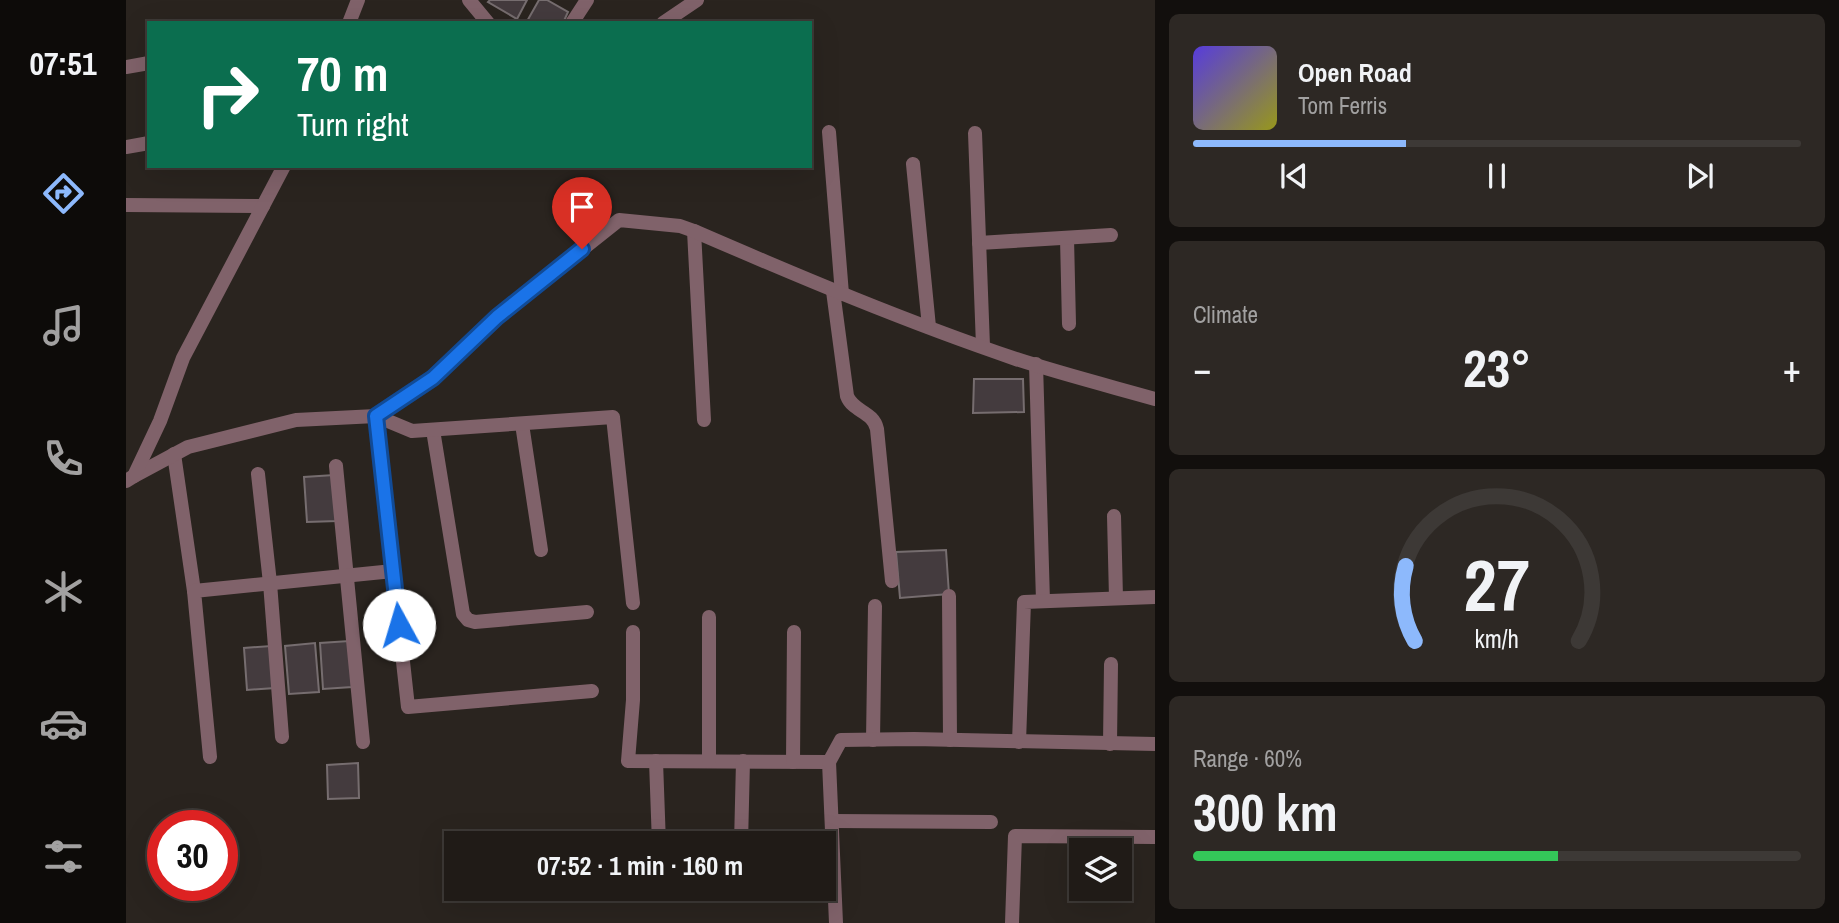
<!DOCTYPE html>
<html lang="en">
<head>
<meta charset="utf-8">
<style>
	body { margin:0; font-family:"Archivo Narrow",sans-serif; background:#2d2824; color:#f1f3f6; height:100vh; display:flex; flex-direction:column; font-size:26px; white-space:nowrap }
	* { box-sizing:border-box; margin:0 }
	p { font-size:23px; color:#a2a1a1 }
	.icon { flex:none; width:38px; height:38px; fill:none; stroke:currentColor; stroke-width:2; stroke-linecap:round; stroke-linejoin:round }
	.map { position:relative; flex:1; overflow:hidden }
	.details { display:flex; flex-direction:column; gap:14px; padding:14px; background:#120f0d; width:684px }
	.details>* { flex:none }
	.guide { position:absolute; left:21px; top:21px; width:665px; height:147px; border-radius:0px; box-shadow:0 7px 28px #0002,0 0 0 2px #3d3936; background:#0b6e4f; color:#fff; overflow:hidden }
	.buttons { position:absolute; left:943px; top:838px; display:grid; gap:14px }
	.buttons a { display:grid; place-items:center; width:63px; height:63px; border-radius:0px; background:#201b17; box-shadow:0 7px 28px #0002,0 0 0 2px #3d3936; font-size:35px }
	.speed { position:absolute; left:21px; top:810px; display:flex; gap:14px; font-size:35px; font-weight:700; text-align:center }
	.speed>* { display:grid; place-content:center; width:91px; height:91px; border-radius:50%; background:#201b17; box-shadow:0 7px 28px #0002,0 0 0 2px #3d3936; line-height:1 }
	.speed .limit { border:10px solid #d22; background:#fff; color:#111 }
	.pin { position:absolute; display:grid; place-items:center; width:60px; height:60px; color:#fff; margin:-72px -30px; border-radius:50% 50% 50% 0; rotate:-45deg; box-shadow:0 0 7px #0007 }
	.pin .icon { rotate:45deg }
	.me { position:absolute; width:77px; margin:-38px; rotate:354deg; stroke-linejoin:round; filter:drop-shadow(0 0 5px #0008) }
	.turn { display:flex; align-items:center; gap:24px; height:147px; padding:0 35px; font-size:32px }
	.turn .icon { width:91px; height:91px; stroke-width:2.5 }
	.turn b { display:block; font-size:49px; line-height:60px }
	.big { font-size:52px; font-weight:800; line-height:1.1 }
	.details .card { flex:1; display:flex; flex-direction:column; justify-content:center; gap:10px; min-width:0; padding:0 24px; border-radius:10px; background:#2d2824 }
	.details .dial { align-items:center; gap:0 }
	.dial svg { height:182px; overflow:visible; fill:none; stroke:#3d3936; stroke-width:7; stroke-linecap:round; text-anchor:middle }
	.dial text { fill:#f1f3f6; stroke:none }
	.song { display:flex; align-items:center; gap:21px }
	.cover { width:84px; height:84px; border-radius:10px; background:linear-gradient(135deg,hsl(250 70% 55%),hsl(60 70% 35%)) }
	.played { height:7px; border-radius:4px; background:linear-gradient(90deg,#8db9fc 35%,#3d3936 35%) }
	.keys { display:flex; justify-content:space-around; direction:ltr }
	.heat { display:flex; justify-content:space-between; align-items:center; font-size:38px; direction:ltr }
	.charge { height:10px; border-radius:5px; background:linear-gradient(90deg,#34c759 60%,#3d3936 0) }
	.trip { position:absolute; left:318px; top:831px; width:392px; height:70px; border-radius:0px; background:#201b17; box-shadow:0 7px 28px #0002,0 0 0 2px #3d3936; font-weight:800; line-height:70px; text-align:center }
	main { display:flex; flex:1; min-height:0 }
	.tab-bar { display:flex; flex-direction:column; width:126px; justify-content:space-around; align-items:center; background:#0d0b09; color:#a2a1a1 }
	.tab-bar .icon { width:49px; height:49px }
	.tab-bar .active { color:#8db9fc }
	.tab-bar b { font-size:32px; color:#f1f3f6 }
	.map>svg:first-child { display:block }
	.building { fill:#443b3e; stroke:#766d6f; stroke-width:2 }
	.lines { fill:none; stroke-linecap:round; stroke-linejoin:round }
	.minor { stroke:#80626a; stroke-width:14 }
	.tertiary { stroke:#80626a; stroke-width:14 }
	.route-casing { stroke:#114b97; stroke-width:18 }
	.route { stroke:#1a73e8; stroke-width:12 }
</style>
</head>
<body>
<main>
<nav class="tab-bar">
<b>07:51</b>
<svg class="icon active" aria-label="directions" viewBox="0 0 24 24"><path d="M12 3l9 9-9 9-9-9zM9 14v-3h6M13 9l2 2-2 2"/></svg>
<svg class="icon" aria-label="music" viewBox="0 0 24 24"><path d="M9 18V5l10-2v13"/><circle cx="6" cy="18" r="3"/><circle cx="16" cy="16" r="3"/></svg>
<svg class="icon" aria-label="phone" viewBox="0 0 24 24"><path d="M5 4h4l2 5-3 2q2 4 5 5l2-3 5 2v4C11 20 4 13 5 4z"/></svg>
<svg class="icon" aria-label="climate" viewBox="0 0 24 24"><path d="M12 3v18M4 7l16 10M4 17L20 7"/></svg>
<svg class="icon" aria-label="car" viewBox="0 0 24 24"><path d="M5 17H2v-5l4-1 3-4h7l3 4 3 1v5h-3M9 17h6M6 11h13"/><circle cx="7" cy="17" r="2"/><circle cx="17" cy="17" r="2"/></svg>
<svg class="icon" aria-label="filters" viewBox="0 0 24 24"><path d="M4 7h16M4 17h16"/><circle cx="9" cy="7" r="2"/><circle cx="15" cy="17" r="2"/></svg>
</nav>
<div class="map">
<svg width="1029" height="923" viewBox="0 0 1029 923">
	<rect width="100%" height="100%" fill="#2a241f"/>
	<g class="building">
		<polygon points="364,0 401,0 391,19 362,2"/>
		<polygon points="413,0 421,0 442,12 437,23 400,23"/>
		<polygon points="848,379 897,379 898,412 847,413"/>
		<polygon points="208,475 211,521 181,522 178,477"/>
		<polygon points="820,550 823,594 774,598 770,552"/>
		<polygon points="223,641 226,687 197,689 194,643"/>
		<polygon points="189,643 193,692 163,694 159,646"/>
		<polygon points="145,646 149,688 121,690 118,648"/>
		<polygon points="232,763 233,798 202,799 201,765"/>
	</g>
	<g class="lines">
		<g class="minor">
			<polyline points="343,0 362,23"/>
			<polyline points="446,23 461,0"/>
			<polyline points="537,23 571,0"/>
			<polyline points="0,67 23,63"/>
			<polyline points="703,132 716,294"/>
			<polyline points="849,133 857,346"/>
			<polyline points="0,147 23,143"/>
			<polyline points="787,164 803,327"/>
			<polyline points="0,205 137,206"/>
			<polyline points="568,231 578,420"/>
			<polyline points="941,238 943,324"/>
			<polyline points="853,243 985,235"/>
			<path d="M707,291L721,396C727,412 747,411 751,429L766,581"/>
			<polyline points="910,364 917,601"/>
			<path d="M250,416L307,378L371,317L493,220L554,226L568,231C674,277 781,322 890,359C936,374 983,386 1029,399"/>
			<polyline points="250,416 282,707 466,691"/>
			<polyline points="396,424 415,550"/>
			<polyline points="307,430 337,614 342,620 349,622 461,612"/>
			<polyline points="48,454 68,591"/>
			<polyline points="210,466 237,742"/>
			<polyline points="132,474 144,583 156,737"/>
			<polyline points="8,476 62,447 170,420 250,416 286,431 487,417 507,603"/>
			<polyline points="988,516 990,598"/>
			<polyline points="823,596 824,740"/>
			<polyline points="507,632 507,700 502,761 703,762 710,923"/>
			<polyline points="747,740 749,606"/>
			<polyline points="893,742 898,602 1029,597"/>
			<polyline points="984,744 985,664"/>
			<polyline points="84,757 68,591 267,571"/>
			<polyline points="530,761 533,844"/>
			<polyline points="583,761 583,617"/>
			<polyline points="667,762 668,632"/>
			<polyline points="703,762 715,740 788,739 1029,744"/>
			<polyline points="706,821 865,822"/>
			<polyline points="615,844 617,761"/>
			<polyline points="886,923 889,836 1029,837"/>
		</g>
		<g class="tertiary">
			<polyline points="223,23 232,0"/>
			<polyline points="0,481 8,476 34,421 57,358 158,166"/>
		</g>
	</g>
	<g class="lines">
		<g class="route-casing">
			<polyline id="route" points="273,625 250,416 307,378 371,317 456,249"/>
		</g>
		<use href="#route" class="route"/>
	</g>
</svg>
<div class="buttons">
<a><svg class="icon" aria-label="layers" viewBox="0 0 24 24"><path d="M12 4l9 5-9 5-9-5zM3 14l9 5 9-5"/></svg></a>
</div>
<div class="speed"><div class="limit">30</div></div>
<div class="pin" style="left:456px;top:249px;background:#d93025"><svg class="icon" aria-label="arrive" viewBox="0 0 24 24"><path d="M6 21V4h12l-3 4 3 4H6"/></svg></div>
<svg class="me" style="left:273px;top:625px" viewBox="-20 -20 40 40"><circle r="19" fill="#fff"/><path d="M0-13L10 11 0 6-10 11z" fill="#1a73e8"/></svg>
<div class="trip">07:52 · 1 min · 160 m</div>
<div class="guide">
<div class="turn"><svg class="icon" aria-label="right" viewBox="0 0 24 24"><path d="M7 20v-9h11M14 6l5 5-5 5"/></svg><div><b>70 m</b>Turn right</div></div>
</div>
</div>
<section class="details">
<div class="card">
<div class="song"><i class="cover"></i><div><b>Open Road</b><p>Tom Ferris</p></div></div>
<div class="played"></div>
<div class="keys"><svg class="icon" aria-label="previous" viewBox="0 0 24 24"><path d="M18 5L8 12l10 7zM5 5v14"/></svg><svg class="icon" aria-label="pause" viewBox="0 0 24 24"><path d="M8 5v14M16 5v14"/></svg><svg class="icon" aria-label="next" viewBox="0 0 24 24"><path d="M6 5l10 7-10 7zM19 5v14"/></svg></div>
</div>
<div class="card"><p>Climate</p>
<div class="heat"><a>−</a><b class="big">23°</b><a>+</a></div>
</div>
<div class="card dial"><svg viewBox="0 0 100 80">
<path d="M14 69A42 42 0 1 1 86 69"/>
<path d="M14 69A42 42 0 0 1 10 36" stroke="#8db9fc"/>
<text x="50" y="56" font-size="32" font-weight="700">27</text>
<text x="50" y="72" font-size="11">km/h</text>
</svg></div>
<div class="card"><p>Range · 60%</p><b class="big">300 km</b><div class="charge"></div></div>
</section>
</main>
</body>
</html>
